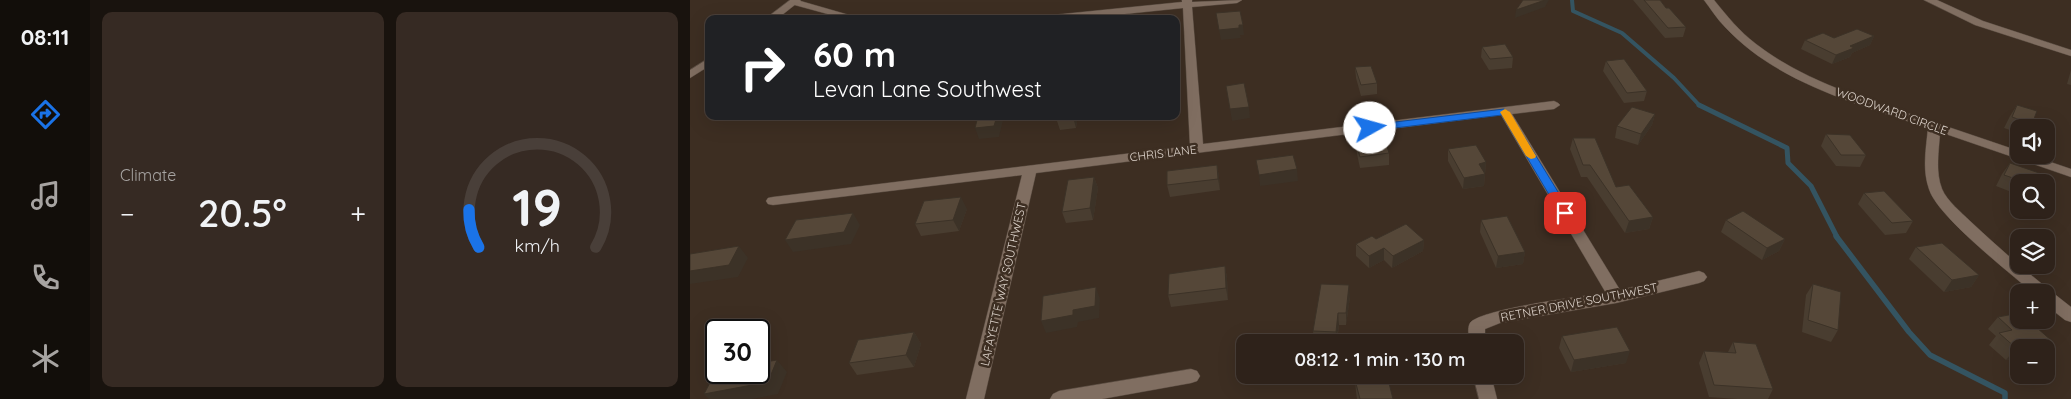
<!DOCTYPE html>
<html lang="en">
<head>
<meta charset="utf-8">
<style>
	body { margin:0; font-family:Quicksand,sans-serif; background:#362a23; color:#f1f3f6; height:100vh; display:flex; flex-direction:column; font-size:19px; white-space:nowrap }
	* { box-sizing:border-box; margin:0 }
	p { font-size:16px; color:#a7a4a2 }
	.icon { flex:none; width:28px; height:28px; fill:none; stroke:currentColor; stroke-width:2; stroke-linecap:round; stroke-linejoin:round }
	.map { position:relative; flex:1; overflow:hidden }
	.side { display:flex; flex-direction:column; gap:12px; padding:12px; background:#19130e; width:600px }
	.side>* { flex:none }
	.hud { position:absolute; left:15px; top:15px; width:475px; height:105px; border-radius:10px; box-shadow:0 5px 20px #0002,0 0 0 1px #493f39; background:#202124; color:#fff; overflow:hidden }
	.buttons { position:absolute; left:1320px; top:119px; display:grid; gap:10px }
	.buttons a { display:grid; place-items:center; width:45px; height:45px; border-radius:10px; background:#2e221a; box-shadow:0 5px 20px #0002,0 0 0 1px #493f39; font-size:25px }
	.speed { position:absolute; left:15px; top:319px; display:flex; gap:10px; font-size:25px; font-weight:700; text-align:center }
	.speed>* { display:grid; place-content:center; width:65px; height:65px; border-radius:50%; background:#2e221a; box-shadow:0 5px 20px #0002,0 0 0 1px #493f39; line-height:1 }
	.speed .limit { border:2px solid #111; border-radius:8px; background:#fff; color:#111 }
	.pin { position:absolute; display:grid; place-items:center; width:42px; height:42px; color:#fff; margin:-21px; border-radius:10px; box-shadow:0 2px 8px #0006 }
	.me { position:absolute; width:55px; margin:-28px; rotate:83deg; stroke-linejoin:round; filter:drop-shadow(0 0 4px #0008) }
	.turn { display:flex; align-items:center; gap:18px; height:105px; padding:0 25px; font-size:22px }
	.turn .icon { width:65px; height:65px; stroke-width:2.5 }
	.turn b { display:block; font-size:35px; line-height:42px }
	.big { font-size:38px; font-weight:600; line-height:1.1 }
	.side .tile { flex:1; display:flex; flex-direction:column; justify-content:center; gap:8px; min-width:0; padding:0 18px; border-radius:10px; background:#362a23 }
	.side .dial { align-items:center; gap:0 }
	.dial svg { height:130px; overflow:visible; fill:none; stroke:#493f39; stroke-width:7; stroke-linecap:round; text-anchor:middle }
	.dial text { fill:#f1f3f6; stroke:none }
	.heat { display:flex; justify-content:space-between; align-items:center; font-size:28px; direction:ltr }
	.side .tiles { flex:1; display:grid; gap:12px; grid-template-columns:repeat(2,1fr) }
	.trip { position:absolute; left:546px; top:334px; width:288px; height:50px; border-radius:10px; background:#2e221a; box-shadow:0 5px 20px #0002,0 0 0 1px #493f39; font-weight:600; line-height:50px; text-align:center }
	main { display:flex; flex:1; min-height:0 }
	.menu { display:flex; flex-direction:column; width:90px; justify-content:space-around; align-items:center; background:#120e0a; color:#a7a4a2 }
	.menu .icon { width:35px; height:35px }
	.menu .selected { color:#1a73e8 }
	.menu b { font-size:22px; color:#f1f3f6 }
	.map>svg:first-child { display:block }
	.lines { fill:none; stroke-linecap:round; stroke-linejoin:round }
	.stream-far2 { stroke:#345461; stroke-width:4 }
	.stream-far1 { stroke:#345461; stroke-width:5 }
	.stream { stroke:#345461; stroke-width:5.5 }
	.minor-casing { stroke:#584b40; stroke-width:1 }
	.tertiary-casing { stroke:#584b40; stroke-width:1 }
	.minor { fill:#806e61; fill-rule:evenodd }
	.tertiary { fill:#806e61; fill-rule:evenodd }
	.wall { fill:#493d30 }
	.shaded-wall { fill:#3c3227 }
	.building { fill:#554738; stroke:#3c3227 }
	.route { fill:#1a73e8; stroke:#114b97 }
	.slow { fill:#f59e0b }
	.labels { text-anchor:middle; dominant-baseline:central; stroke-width:5; stroke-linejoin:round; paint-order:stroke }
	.street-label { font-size:12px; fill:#ddd3cb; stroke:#3d2e22 }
</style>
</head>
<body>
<main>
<nav class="menu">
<b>08:11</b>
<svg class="icon selected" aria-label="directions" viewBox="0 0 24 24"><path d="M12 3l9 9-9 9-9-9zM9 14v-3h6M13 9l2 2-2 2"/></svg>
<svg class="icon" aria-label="music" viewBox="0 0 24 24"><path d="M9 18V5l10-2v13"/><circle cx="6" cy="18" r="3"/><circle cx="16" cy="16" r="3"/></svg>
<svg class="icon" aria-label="phone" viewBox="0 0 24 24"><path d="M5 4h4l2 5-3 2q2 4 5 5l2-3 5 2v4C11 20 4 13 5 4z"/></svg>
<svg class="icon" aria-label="climate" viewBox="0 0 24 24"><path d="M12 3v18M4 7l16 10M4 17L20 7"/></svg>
</nav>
<section class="side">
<div class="tiles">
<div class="tile"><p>Climate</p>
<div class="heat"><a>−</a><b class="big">20.5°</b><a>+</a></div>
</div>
<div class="tile dial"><svg viewBox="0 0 100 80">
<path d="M14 69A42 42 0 1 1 86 69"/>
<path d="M14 69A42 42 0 0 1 8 46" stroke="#1a73e8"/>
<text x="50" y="56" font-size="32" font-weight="700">19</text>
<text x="50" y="72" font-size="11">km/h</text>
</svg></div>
</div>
</section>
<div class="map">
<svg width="1381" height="399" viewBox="0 0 1381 399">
	<rect width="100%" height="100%" fill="#3d2e22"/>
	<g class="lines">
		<polyline class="stream-far2" points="882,0 883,11 932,33 984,78 1010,106"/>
		<polyline class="stream-far1" points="1009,105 1097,148 1098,163 1121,186 1147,237"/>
		<polyline class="stream" points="1146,236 1219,332 1240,355 1315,393 1315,399"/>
		<g class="minor-casing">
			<g id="minor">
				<polygon points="101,0 107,0 173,19 156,19 101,4"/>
				<path d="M492,0H502V2L552,0L547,3L502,7L513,144L864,101L868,103L870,105L864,109L822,114L930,290L1009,271L1014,273L1017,277L1014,281L1009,283L926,303L810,323L795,329V342H779C779,337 777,328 780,323C790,309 894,296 916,293L811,115L346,173L294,399H276L332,175L83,205L78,204L76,201L78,198L83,197L500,146L493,8L386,19H348L353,16L492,2Z"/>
				<path d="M1014,0H1024C1037,16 1049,31 1066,44C1110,78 1165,96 1217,113C1254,126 1292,138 1329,151V155H1340L1381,169V177L1250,132C1249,151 1245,171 1252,189C1257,201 1271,212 1280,221C1313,252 1346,280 1381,307V322L1375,320L1356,305V292H1342C1319,272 1247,216 1239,189C1232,169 1236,149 1238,128C1168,104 1087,83 1035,27C1027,19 1021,9 1014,0Z"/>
				<polygon points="1234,0 1247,0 1293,21 1381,50 1381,56 1285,25"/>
				<polygon points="501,369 507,371 510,376 507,381 501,383 412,399 360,399 363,394 369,391"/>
				<polygon points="783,375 801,375 807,399 789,399"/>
			</g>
		</g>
		<g class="tertiary-casing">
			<g id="tertiary">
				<polygon points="100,0 111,0 87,19 75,19"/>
				<polygon points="19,58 19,66 0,78 0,70"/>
			</g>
		</g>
		<use href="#minor" class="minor"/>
		<use href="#tertiary" class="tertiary"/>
	</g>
	<g class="wall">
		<polygon points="943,0 970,0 976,8 996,27 993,37 975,38"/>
		<polygon points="1184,36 1180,45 1162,53 1160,57 1142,64 1111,49 1115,40"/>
		<polygon points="792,47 823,57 822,68 799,70 791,57"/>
		<polygon points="916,61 957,91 954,101 934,103 913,71"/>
		<polygon points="665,67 687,83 687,94 671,96 666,78"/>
		<polygon points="1381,70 1381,85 1377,84"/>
		<polygon points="1327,105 1342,124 1340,128 1329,128 1329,133 1314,128 1320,116"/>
		<polygon points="965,114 962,125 948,145 925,138 927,126"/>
		<polygon points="388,116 386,128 370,130 366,118"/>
		<polygon points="1136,134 1176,155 1170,167 1146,166 1131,146"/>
		<polygon points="883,138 926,187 963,217 959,229 935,233 897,177 891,177 880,149"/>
		<polygon points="666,143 699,153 699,165 670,168 667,154"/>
		<polygon points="758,149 796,162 794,186 773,189 758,161"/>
		<polygon points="1320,163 1354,182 1329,182 1329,195 1306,186 1312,174"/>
		<polygon points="527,165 529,177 530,190 480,197 477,185"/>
		<polygon points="404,177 408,188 403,220 376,223 372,212"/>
		<polygon points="1174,193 1223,221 1216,233 1195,235 1168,204"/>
		<polygon points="277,209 269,231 231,236 225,224"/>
		<polygon points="791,220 835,252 833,264 806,268 790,232"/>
		<polygon points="1036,220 1095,239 1089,251 1072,260 1031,232"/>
		<polygon points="686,239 734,240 733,251 702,268 694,260 679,268 666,256 666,244"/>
		<polygon points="1226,247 1289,275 1281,287 1254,292 1219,259"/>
		<polygon points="535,266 537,278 538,300 481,307 478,295"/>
		<polygon points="1123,284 1148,330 1141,342 1112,332 1116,295"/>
		<polygon points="660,297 656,325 649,325 647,342 624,342 623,331"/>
		<polygon points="1329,313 1329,358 1316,360 1299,345 1306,336 1298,329 1308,317"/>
		<polygon points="224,332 231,344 224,367 167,375 159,363"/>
		<polygon points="872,336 936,363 881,372 869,348"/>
		<polygon points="1043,342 1083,389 1078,399 1047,399 1019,397 1009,363 1014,351 1038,352"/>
		<polygon points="665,380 703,399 667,399 666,392"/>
	</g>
	<g class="shaded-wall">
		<polygon points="855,0 859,0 855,7 825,18 826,10"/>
		<polygon points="549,25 553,25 554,35 550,35 551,38 531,40 529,30"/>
		<polygon points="1184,36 1180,45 1162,53 1160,57 1142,64 1146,55 1160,46"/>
		<polygon points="559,107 560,118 542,121 540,109"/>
		<polygon points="965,114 962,125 948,145 951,134"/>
		<polygon points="307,116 314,116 309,137 289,139 285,128"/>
		<polygon points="383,116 388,116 386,128 383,117"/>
		<polygon points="796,162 795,174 789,164"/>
		<polygon points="527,165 529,177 530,190 528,179"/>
		<polygon points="607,169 608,181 570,186 569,175"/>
		<polygon points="795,174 794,186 773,189 774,178"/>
		<polygon points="404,177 408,188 403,220 400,208"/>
		<polygon points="271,197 277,209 269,231 263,220"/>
		<polygon points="163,213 170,225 161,244 103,252 95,240"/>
		<polygon points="963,217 959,229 935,233 939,221"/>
		<polygon points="1095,239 1089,251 1072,260 1077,248"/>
		<polygon points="734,240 733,251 702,268 703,256"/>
		<polygon points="49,246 58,258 48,277 0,284 0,271"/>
		<polygon points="694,248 694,260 679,268 679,256"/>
		<polygon points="835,252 833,264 806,268 808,256"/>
		<polygon points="535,266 537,278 538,300 536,288"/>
		<polygon points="1289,275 1281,287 1254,292 1262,280"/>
		<polygon points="659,285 660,297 656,325 656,313"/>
		<polygon points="406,287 410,299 409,318 388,322 387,327 356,333 351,321 383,310"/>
		<polygon points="648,313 649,325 646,342 646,332"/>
		<polygon points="224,332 231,344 224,367 216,355"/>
		<polygon points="1362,341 1356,348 1331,348"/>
		<polygon points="1326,348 1329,348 1329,358 1316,360"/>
		<polygon points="940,351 936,363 881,372 884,360"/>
		<polygon points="87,360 97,372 88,394 62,399 19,399 14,394"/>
	</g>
	<g class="building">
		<polygon points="833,0 855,0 826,10"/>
		<polygon points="954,0 970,0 976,8 979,8 996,27 978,28"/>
		<polygon points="550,11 553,25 549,25 549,28 529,30 526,13"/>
		<polygon points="1167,29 1184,36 1160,46 1164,48 1146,55 1115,40 1133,33 1144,38"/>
		<polygon points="815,44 823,57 800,59 792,47"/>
		<polygon points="934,59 957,91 937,93 916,61"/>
		<polygon points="681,66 687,83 671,85 665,67"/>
		<polygon points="554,83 559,107 540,109 536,86"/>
		<polygon points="1327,105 1347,111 1342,124 1322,117"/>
		<polygon points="942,107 965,114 951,134 927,126"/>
		<polygon points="288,116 307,116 304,126 285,128"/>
		<polygon points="367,116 383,116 366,118"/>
		<polygon points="1136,134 1160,135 1176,155 1151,155"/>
		<polygon points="883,138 905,138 926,187 939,185 963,217 939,221 900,165 893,165"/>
		<polygon points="695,140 699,153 670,157 666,143"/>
		<polygon points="786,145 796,162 789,164 795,174 774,178 758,149"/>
		<polygon points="603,155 607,169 569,175 566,160"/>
		<polygon points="1320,163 1358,176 1354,182 1335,182 1314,175"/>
		<polygon points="527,165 528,179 477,185 477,171"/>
		<polygon points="404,177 400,208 372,212 378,180"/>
		<polygon points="1194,191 1223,221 1202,223 1174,193"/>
		<polygon points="271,197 263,220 225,224 234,201"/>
		<polygon points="1053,211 1095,239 1077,248 1036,220"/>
		<polygon points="163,213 154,232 95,240 106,220"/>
		<polygon points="817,216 835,252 808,256 791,220"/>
		<polygon points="716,224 734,240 703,256 694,248 679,256 666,244 682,236 686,239"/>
		<polygon points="1252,243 1289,275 1262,280 1226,247"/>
		<polygon points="49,246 39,265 0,271 0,254"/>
		<polygon points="535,266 536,288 478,295 479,274"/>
		<polygon points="631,284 659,285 656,313 648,313 646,332 623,331"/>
		<polygon points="1123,284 1151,292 1148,330 1118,320"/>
		<polygon points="406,287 405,306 383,310 383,315 351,321 353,296"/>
		<polygon points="1329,313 1329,320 1338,320 1362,341 1326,348 1309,333 1322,330 1308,317"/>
		<polygon points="927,327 940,351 884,360 872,336"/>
		<polygon points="224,332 216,355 159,363 168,340"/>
		<polygon points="1043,342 1066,344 1083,389 1024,385 1014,351 1046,353"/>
		<polygon points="87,360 78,382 14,394 26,371 26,372 69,372 69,363"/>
		<polygon points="697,375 703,399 670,399 665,380"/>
	</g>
	<polygon class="route" points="814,109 819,112 881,213 879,215 871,215 812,115 680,131 675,128 680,125"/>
	<polygon class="slow" points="815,109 820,112 846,156 845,158 841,159 836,156 810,112"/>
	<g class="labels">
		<g class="street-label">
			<text transform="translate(1202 111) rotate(20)">WOODWARD CIRCLE</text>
			<text transform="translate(473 153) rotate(-7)">CHRIS LANE</text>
			<text transform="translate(313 284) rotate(-77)">LAFAYETTE WAY SOUTHWEST</text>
			<text transform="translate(889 302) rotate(-11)">RETNER DRIVE SOUTHWEST</text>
		</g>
	</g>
</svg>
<div class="buttons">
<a><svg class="icon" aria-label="sound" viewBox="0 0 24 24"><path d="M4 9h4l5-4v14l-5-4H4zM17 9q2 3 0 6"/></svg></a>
<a><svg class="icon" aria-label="search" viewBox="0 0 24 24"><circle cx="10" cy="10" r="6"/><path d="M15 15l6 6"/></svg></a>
<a><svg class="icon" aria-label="layers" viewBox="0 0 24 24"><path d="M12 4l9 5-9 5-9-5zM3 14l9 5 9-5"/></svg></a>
<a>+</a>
<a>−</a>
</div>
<div class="speed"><div class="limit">30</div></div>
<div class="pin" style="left:875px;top:213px;background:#d93025"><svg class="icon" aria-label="arrive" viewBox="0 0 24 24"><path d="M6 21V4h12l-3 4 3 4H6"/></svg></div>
<svg class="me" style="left:680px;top:128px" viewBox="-20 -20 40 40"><circle r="19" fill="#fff"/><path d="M0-13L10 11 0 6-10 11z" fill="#1a73e8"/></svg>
<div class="trip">08:12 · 1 min · 130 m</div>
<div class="hud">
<div class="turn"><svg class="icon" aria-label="right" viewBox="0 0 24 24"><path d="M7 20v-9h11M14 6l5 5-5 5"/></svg><div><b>60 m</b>Levan Lane Southwest</div></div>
</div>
</div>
</main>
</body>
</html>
